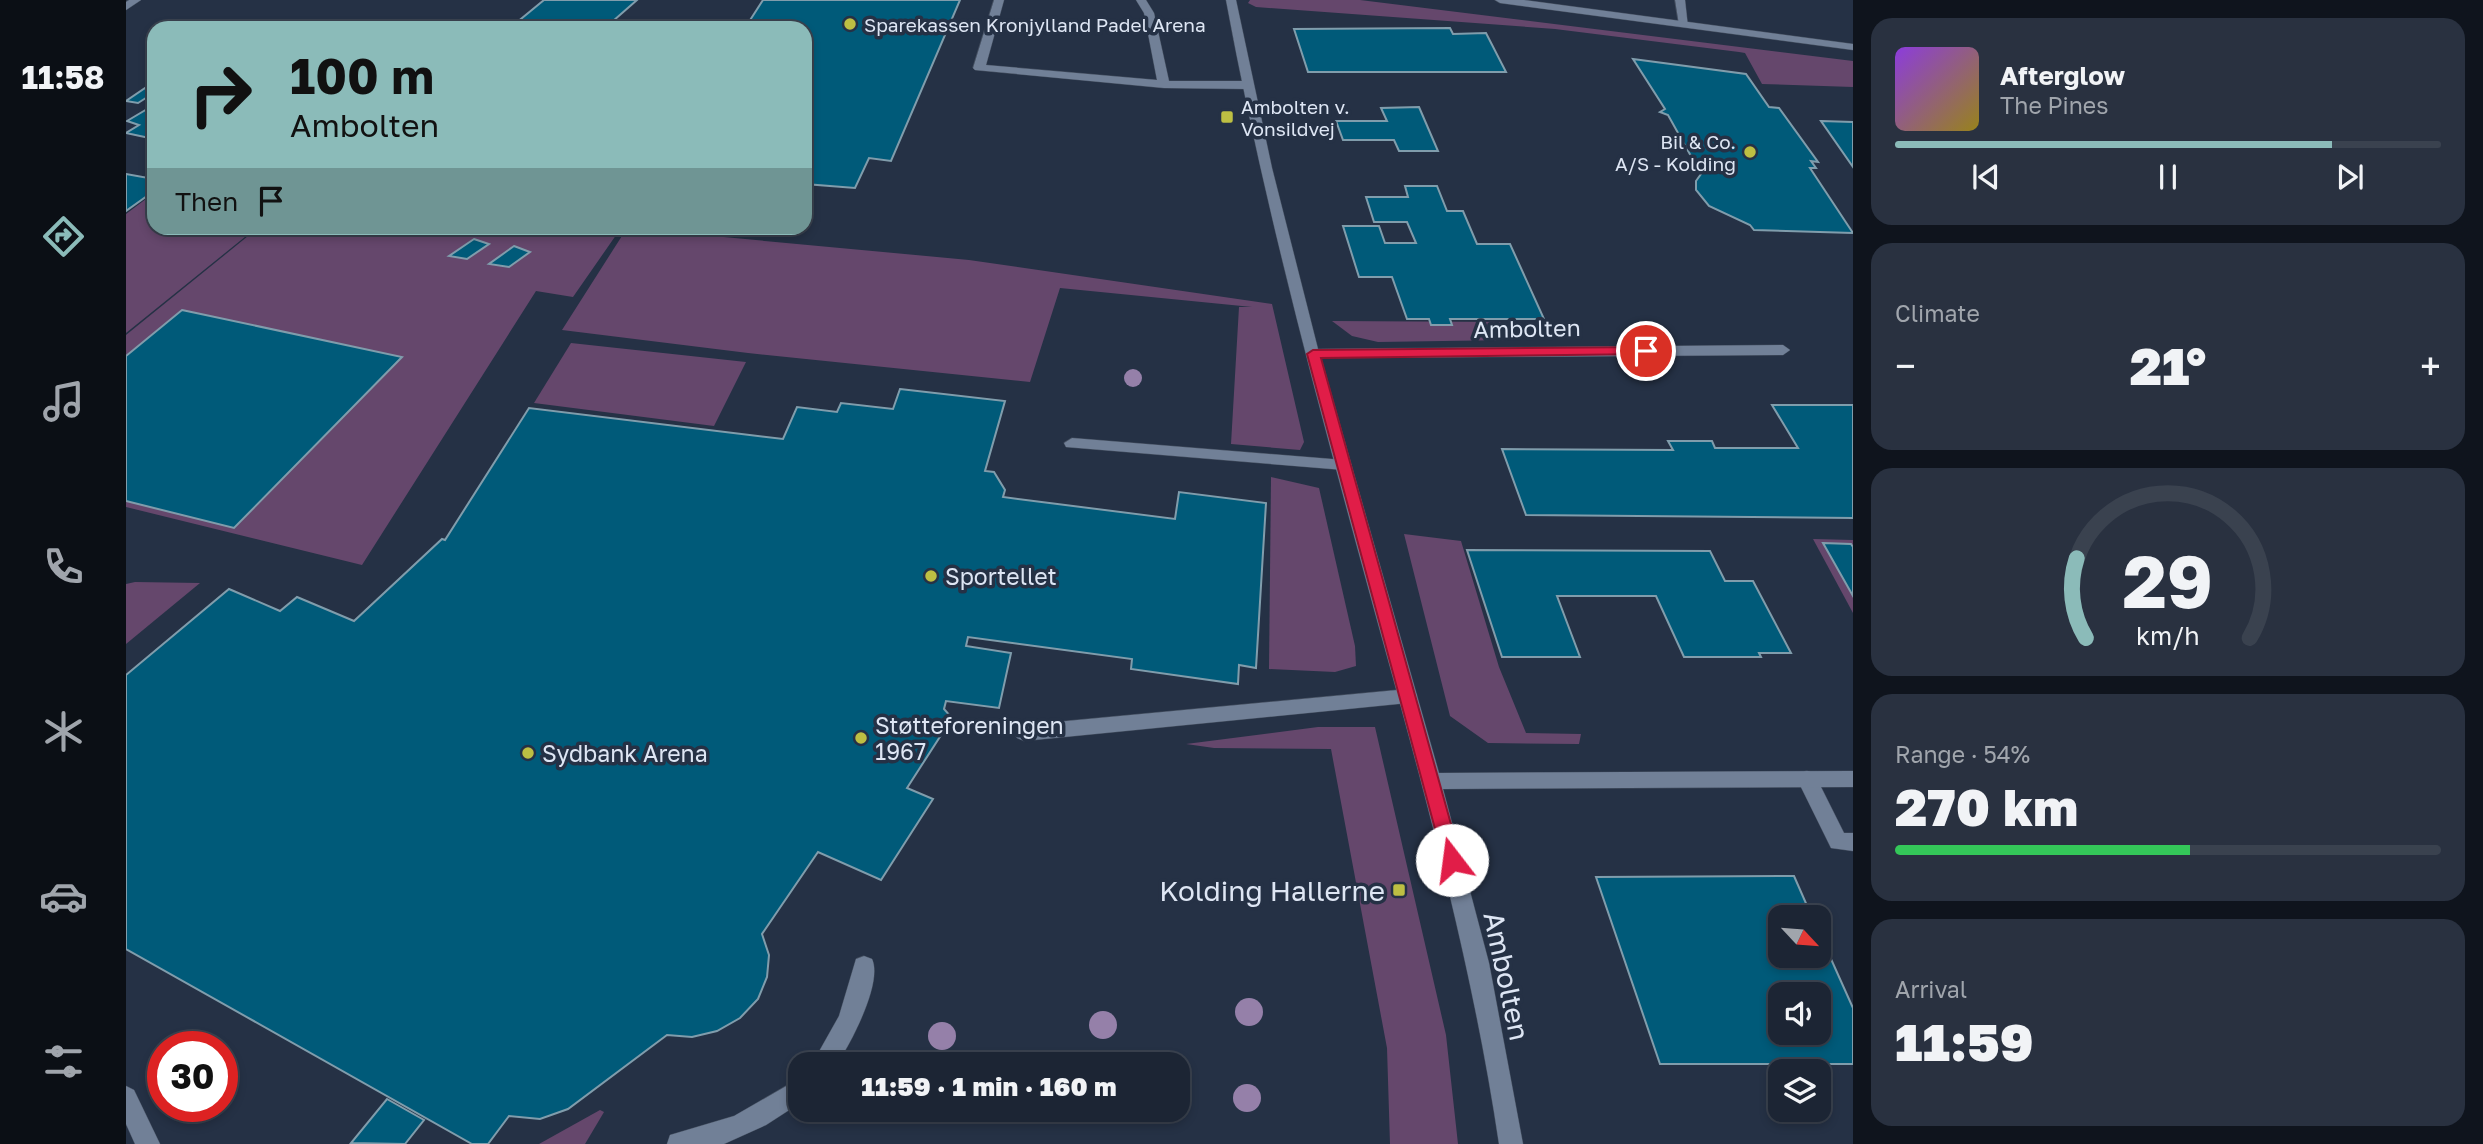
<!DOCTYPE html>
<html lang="en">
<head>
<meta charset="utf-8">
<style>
	body { margin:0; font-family:"Golos Text",sans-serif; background:#293140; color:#f1f3f6; height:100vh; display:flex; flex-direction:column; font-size:26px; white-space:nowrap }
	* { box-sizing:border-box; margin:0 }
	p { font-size:23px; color:#a0a5ac }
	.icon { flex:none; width:38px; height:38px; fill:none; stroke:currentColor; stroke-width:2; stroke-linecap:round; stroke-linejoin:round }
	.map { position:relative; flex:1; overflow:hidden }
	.panel { display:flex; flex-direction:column; gap:18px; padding:18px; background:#0f141d; width:630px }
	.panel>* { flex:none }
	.guide { position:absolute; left:21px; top:21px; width:665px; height:214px; border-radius:21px; box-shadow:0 4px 10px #0003,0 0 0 2px #3a424f; background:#8bbbb9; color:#111; overflow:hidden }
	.needle { width:46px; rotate:116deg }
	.buttons { position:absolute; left:1642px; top:905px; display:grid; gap:14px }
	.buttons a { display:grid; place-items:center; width:63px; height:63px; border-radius:14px; background:#1c2534; box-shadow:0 4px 10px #0003,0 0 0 2px #3a424f; font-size:35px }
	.speed { position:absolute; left:21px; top:1031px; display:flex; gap:14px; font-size:35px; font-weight:700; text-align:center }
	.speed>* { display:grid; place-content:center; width:91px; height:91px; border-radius:50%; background:#1c2534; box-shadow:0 4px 10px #0003,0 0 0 2px #3a424f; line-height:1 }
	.speed .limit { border:10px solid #d22; background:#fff; color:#111 }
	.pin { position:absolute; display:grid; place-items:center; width:60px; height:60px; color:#fff; margin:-30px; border:4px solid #fff; border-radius:50%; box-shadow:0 2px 7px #0007 }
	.me { position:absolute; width:77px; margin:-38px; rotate:345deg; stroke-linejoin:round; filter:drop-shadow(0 0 5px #0008) }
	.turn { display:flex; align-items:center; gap:24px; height:147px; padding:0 28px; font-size:32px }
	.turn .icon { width:91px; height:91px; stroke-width:2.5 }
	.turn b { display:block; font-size:49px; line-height:60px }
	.then { display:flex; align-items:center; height:66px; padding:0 28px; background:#0003; gap:14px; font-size:26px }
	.big { font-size:52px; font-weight:800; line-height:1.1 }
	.panel .tile { flex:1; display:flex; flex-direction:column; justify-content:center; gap:10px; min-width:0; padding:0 24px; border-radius:21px; background:#293140 }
	.panel .dial { align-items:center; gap:0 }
	.dial svg { height:182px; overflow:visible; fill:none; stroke:#3a424f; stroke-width:7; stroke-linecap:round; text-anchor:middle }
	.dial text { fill:#f1f3f6; stroke:none }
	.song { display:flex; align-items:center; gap:21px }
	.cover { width:84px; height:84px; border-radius:10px; background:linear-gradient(135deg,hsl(270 70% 55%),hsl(50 70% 35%)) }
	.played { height:7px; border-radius:4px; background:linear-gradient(90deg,#8bbbb9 80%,#3a424f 80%) }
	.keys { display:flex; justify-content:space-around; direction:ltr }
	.heat { display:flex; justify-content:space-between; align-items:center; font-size:38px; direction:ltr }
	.charge { height:10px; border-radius:5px; background:linear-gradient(90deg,#34c759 54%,#3a424f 0) }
	.trip { position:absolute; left:662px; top:1052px; width:402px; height:70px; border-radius:21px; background:#1c2534; box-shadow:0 4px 10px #0003,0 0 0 2px #3a424f; font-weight:800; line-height:70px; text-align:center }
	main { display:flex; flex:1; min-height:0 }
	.dock { display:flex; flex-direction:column; width:126px; justify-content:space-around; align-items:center; background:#0b0f15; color:#a0a5ac }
	.dock .icon { width:49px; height:49px }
	.dock .current { color:#8bbbb9 }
	.dock b { font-size:32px; color:#f1f3f6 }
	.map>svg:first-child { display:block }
	.green { fill:#65476c }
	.building { fill:#005a79; stroke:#809dac; stroke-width:2; fill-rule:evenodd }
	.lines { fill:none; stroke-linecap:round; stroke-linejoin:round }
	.service-casing { stroke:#444e5f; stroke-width:1 }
	.minor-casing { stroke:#444e5f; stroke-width:1 }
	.secondary-casing { stroke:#444e5f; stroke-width:1 }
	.service { fill:#718097; fill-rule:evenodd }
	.minor { fill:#718097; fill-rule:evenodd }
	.secondary { fill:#718097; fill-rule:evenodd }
	.tree { fill:#9580a9 }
	.route { fill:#e11d48; stroke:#92132f; stroke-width:2 }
	.poi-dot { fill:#bdbf43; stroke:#253145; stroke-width:2.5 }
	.labels { text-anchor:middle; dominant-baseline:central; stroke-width:7; stroke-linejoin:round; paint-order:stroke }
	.far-poi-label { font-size:19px; fill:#dee6f4; stroke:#253145; text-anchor:start }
	.street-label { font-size:23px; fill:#dee6f4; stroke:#253145 }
	.poi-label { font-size:23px; fill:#dee6f4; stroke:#253145; text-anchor:start }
	.near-poi-label { font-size:28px; fill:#dee6f4; stroke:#253145; text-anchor:end }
	.near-street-label { font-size:28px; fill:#dee6f4; stroke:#253145 }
</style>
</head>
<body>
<main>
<nav class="dock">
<b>11:58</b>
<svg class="icon current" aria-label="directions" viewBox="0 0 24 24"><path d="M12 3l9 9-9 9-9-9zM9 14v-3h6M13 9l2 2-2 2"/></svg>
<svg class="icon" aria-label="music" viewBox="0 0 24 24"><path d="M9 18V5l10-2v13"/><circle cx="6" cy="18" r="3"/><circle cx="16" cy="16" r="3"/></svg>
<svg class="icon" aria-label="phone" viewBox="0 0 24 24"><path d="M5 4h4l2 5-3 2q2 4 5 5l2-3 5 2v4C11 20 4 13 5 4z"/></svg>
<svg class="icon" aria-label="climate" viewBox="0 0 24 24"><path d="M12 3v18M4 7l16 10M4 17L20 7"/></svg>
<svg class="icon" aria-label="car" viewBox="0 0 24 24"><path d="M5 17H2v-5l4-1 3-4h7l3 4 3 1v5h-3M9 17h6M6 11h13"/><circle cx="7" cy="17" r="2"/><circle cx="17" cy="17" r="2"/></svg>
<svg class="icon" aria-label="filters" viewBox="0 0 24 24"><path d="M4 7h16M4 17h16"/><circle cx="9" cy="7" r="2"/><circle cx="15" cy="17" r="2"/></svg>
</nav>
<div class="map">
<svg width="1727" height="1144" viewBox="0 0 1727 1144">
	<rect width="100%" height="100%" fill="#253145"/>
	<g class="green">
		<polygon points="1124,0 1234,0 1727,61 1727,87 1636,84 1619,53 1613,52 1429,29 1130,7 1122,3"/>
		<polygon points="28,193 28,228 130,228 0,333 0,214"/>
		<polygon points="132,228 495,228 447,297 410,291 236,565 0,507 0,335"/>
		<polygon points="501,228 843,260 1146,304 1178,442 1174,450 1105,444 1113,307 1126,307 934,288 904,382 622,353 436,330"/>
		<polygon points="1206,321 1378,322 1383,340 1252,342 1226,336"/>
		<polygon points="445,343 620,362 588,426 408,403"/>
		<polygon points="1145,477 1193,488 1229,646 1230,666 1209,672 1143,669"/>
		<polygon points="1278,534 1335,541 1373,667 1400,733 1455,734 1453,744 1362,743 1324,716"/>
		<polygon points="1687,539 1727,540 1727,613"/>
		<polygon points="9,582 74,583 0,644 0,584"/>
		<polygon points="1192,727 1249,727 1320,1035 1332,1144 1264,1144 1261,1048 1205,749 1088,748 1060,744"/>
		<polygon points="474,1110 478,1112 459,1144 413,1144"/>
	</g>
	<g class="building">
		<polygon points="418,0 511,0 479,28 384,28"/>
		<polygon points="637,0 834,0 765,161 743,158 729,188 679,184 679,28 619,28"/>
		<polygon points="1324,28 1327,34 1360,33 1380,72 1182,72 1168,29"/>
		<polygon points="1507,59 1620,74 1643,107 1653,108 1692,162 1685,161 1690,168 1684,168 1727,233 1628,230 1624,225 1583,206 1570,190 1570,181 1575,174 1542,115 1534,112 1539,109"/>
		<polygon points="28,82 28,97 23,96 12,103 0,101"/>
		<polygon points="28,105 28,139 0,133 13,125 1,121"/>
		<polygon points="1293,107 1312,151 1273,151 1268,140 1217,140 1210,121 1261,121 1255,108"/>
		<polygon points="1695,121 1727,122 1727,167"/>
		<polygon points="0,174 28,179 28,191 0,211"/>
		<polygon points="1279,186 1311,186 1321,211 1337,211 1351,244 1384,244 1418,319 1324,319 1326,325 1305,325 1303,319 1281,319 1266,277 1233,277 1217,226 1253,226 1259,243 1290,243 1281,222 1248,222 1240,197 1282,197"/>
		<polygon points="416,228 438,228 427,236 408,233"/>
		<polygon points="348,239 363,244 341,259 323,256"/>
		<polygon points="388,246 404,252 383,267 363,264"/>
		<polygon points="56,310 276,357 108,528 0,501 0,356"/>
		<polygon points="774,389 879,401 859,471 868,472 879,490 877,497 1049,519 1053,492 1140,503 1130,668 1113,665 1112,684 1005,669 1006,659 842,637 840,646 885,653 873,708 820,701 818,709 826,718 781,788 807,799 755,880 692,852 636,934 643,955 641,977 632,999 614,1018 591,1031 566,1037 541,1035 442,1109 414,1119 383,1116 362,1144 346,1144 0,949 0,675 103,589 154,611 171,597 228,621 316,539 319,540 403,408 657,439 671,407 711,412 715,403 767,409"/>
		<polygon points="1646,405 1727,405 1727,518 1400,515 1376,449 1547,450 1542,441 1586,441 1589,448 1672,448"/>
		<polygon points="1697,543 1725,544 1727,547 1727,596"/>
		<polygon points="1341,550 1584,551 1599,581 1627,581 1665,653 1633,653 1635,657 1558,657 1530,596 1431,596 1454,657 1376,657"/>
		<path d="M1668,876L1686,917H1654V956H1692V930L1727,1008V1064H1534L1470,877ZM1654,994H1692V1032H1654Z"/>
		<polygon points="261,1099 298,1120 279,1144 225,1143"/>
	</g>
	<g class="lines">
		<g class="service-casing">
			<g id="service">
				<polygon points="868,0 878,0 860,65 1031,80 1018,13 1010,0 1020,0 1028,13 1043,81 1120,81 1126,85 1120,89 1038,88 849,70 847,68"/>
				<polygon points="946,438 1218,460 1226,465 1218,470 940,447 938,443"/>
				<polygon points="1282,689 1289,691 1291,696 1289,701 1282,703 898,741 891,738 888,733 891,728 898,725"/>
				<polygon points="1681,771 1688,773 1718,833 1727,833 1727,851 1705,848 1671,779 1674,773"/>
				<path d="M738,956L746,959C757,982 725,1043 711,1064H686L713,1016L730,959Z"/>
				<polygon points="674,1078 674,1103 640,1125 598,1144 541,1144 544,1135 608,1116"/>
				<polygon points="0,1086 8,1090 34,1144 9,1144 0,1124"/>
			</g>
		</g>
		<g class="minor-casing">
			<g id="minor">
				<polygon points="3,0 15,0 0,10 0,2"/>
				<path d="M1100,0H1110L1146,168L1192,349L1657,345L1664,350L1657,355L1195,358L1313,773L1727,771V787L1317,789L1363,963L1397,1144H1373C1346,962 1297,786 1248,609C1193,407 1138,206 1100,0Z"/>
				<polygon points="1549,0 1559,0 1562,27 1553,25"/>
			</g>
		</g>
		<g class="secondary-casing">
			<polygon id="secondary" points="1369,0 1398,0 1727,44 1727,50 1374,3"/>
		</g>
		<use href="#service" class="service"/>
		<use href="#minor" class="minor"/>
		<use href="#secondary" class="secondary"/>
	</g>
	<g class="tree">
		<circle cx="1007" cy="378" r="9"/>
		<circle cx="1123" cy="1012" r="14"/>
		<circle cx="977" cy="1025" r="14"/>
		<circle cx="816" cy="1036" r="14"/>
		<circle cx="1121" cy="1098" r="14"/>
	</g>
	<polygon class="route" points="1520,347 1526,351 1524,354 1195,358 1335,860 1333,866 1319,866 1181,354 1187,350"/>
	<g class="poi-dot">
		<circle cx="724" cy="24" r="7"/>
		<rect x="1094" y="110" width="14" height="14" rx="3.5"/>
		<circle cx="1624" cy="152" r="7"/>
		<circle cx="805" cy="576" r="7"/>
		<circle cx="735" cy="738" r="7"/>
		<circle cx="402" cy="753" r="7"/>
		<rect x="1266" y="883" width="14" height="14" rx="3.5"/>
	</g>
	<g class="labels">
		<g class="far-poi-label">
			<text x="738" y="24">Sparekassen Kronjylland Padel Arena</text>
			<text x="1115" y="106">Ambolten v.<tspan x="1115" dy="22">Vonsildvej</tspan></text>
			<text x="1610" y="141" text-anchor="end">Bil &amp; Co.<tspan x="1610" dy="22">A/S - Kolding</tspan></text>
		</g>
		<g class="street-label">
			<text transform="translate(1401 328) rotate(-1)">Ambolten</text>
		</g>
		<g class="poi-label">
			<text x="819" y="576">Sportellet</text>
			<text x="749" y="725">Støtteforeningen<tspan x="749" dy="26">1967</tspan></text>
			<text x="416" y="753">Sydbank Arena</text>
		</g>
		<g class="near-poi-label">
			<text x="1259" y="890">Kolding Hallerne</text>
		</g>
		<g class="near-street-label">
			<text transform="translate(1381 976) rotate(78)">Ambolten</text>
		</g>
	</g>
</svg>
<div class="buttons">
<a><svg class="needle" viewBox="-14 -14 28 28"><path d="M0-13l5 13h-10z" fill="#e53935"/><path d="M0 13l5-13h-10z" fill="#a0a5ac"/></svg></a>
<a><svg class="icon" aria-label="sound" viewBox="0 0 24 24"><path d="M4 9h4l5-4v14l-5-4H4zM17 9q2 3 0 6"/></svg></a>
<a><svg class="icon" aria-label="layers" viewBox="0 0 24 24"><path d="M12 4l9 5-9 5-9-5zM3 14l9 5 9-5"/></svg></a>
</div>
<div class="speed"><div class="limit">30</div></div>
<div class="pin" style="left:1520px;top:351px;background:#d93025"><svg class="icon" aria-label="arrive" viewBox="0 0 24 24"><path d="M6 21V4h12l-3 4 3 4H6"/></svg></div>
<svg class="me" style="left:1326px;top:860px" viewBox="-20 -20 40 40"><circle r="19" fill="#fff"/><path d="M0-13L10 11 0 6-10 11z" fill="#e11d48"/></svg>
<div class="trip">11:59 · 1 min · 160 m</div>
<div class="guide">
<div class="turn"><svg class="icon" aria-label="right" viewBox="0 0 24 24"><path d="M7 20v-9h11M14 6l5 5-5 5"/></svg><div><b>100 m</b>Ambolten</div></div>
<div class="then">Then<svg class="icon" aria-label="arrive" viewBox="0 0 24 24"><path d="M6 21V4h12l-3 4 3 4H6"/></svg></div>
</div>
</div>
<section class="panel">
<div class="tile">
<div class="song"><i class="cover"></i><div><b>Afterglow</b><p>The Pines</p></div></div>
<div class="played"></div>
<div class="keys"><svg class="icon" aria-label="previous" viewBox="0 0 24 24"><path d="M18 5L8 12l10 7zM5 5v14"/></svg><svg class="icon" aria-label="pause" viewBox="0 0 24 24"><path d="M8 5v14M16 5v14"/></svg><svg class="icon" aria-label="next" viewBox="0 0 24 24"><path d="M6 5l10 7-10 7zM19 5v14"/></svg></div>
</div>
<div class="tile"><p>Climate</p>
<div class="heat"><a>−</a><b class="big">21°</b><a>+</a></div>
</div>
<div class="tile dial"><svg viewBox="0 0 100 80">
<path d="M14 69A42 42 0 1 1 86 69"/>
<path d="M14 69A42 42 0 0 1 10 34" stroke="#8bbbb9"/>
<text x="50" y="56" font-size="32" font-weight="700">29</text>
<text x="50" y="72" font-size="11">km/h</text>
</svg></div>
<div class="tile"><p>Range · 54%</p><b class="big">270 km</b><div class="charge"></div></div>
<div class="tile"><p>Arrival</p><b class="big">11:59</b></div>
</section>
</main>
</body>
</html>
